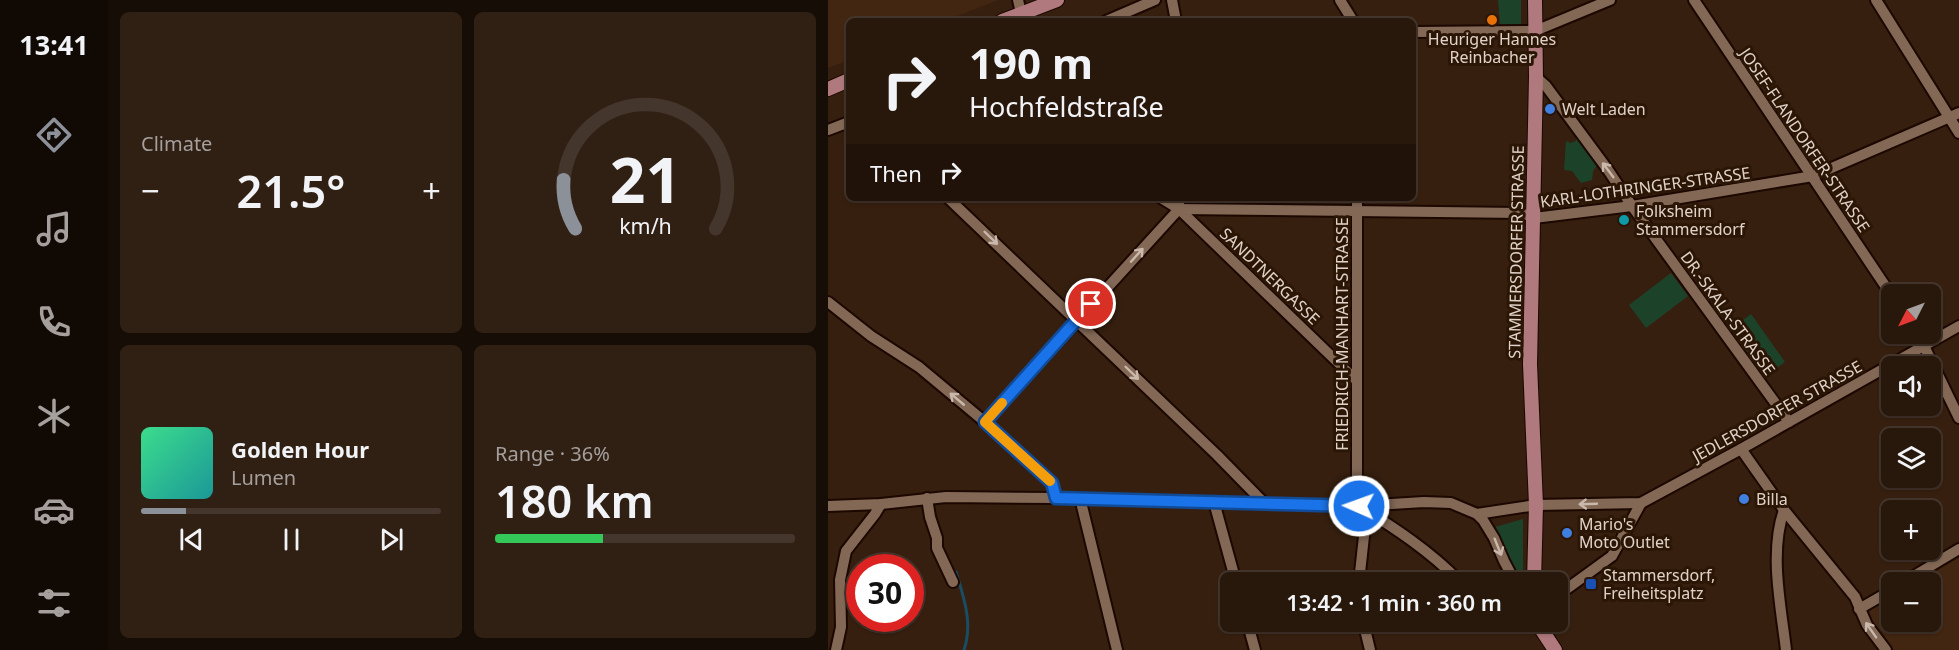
<!DOCTYPE html>
<html lang="en">
<head>
<meta charset="utf-8">
<style>
	body { margin:0; font-family:"Noto Sans",sans-serif; background:#302014; color:#f1f3f6; height:100vh; display:flex; flex-direction:column; font-size:22px; white-space:nowrap }
	* { box-sizing:border-box; margin:0 }
	p { font-size:20px; color:#a59f9d }
	.icon { flex:none; width:33px; height:33px; fill:none; stroke:currentColor; stroke-width:2; stroke-linecap:round; stroke-linejoin:round }
	.map { position:relative; flex:1; overflow:hidden }
	.details { display:flex; flex-direction:column; gap:12px; padding:12px; background:#160d06; width:720px }
	.details>* { flex:none }
	.top-card { position:absolute; left:18px; top:18px; width:570px; height:183px; border-radius:9px; box-shadow:0 2px 4px #0004,0 0 0 2px #44362c; background:#28170b; color:#f1f3f6; overflow:hidden }
	.needle { width:39px; rotate:228deg }
	.controls { position:absolute; left:1053px; top:284px; display:grid; gap:12px }
	.controls a { display:grid; place-items:center; width:60px; height:60px; border-radius:9px; background:#28170b; box-shadow:0 2px 4px #0004,0 0 0 2px #44362c; font-size:30px }
	.speed { position:absolute; left:18px; top:554px; display:flex; gap:12px; font-size:30px; font-weight:700; text-align:center }
	.speed>* { display:grid; place-content:center; width:78px; height:78px; border-radius:50%; background:#28170b; box-shadow:0 2px 4px #0004,0 0 0 2px #44362c; line-height:1 }
	.speed .limit { border:9px solid #d22; background:#fff; color:#111 }
	.pin { position:absolute; display:grid; place-items:center; width:51px; height:51px; color:#fff; margin:-26px; border:3px solid #fff; border-radius:50%; box-shadow:0 2px 6px #0007 }
	.me { position:absolute; width:66px; margin:-33px; rotate:272deg; stroke-linejoin:round; filter:drop-shadow(0 0 4px #0008) }
	.turn { display:flex; align-items:center; gap:21px; height:126px; padding:0 24px; font-size:27px }
	.turn .icon { width:78px; height:78px; stroke-width:2.5 }
	.turn b { display:block; font-size:42px; line-height:51px }
	.then { display:flex; align-items:center; height:57px; padding:0 24px; background:#0003; gap:12px; font-size:22px }
	.big { font-size:45px; font-weight:600; line-height:1.1 }
	.details .tile { flex:1; display:flex; flex-direction:column; justify-content:center; gap:9px; min-width:0; padding:0 21px; border-radius:9px; background:#302014 }
	.details .dial { align-items:center; gap:0 }
	.dial svg { height:156px; overflow:visible; fill:none; stroke:#44362c; stroke-width:7; stroke-linecap:round; text-anchor:middle }
	.dial text { fill:#f1f3f6; stroke:none }
	.song { display:flex; align-items:center; gap:18px }
	.cover { width:72px; height:72px; border-radius:9px; background:linear-gradient(135deg,hsl(150 70% 55%),hsl(180 70% 35%)) }
	.played { height:6px; border-radius:3px; background:linear-gradient(90deg,#8c9099 15%,#44362c 15%) }
	.keys { display:flex; justify-content:space-around; direction:ltr }
	.heat { display:flex; justify-content:space-between; align-items:center; font-size:33px; direction:ltr }
	.charge { height:9px; border-radius:4px; background:linear-gradient(90deg,#34c759 36%,#44362c 0) }
	.details .tiles { flex:1; display:grid; gap:12px; grid-template-columns:repeat(2,1fr) }
	.trip { position:absolute; left:392px; top:572px; width:348px; height:60px; border-radius:9px; background:#28170b; box-shadow:0 2px 4px #0004,0 0 0 2px #44362c; font-weight:600; line-height:60px; text-align:center }
	main { display:flex; flex:1; min-height:0 }
	.tab-bar { display:flex; flex-direction:column; width:108px; justify-content:space-around; align-items:center; background:#100904; color:#a59f9d }
	.tab-bar .icon { width:42px; height:42px }
	.tab-bar .on { color:#8c9099 }
	.tab-bar b { font-size:27px; color:#f1f3f6 }
	.map>svg:first-child { display:block }
	.built { fill:#422611 }
	.green { fill:#1c432a }
	.lines { fill:none; stroke-linecap:round; stroke-linejoin:round }
	.stream { stroke:#194d64; stroke-width:3 }
	.minor-casing { stroke:#1c0800; stroke-width:14 }
	.major-casing { stroke:#1c0800; stroke-width:16 }
	.minor { stroke:#836856; stroke-width:10 }
	.major { stroke:#af797e; stroke-width:14 }
	.oneway { stroke:#cab8ac }
	.route-casing { stroke:#114b97; stroke-width:15 }
	.route { stroke:#1a73e8; stroke-width:10 }
	.slow { stroke:#f59e0b; stroke-width:10 }
	.food-dot { fill:#e8710a; stroke:#2b1606; stroke-width:2 }
	.shop-dot { fill:#3f7fe0; stroke:#2b1606; stroke-width:2 }
	.culture-dot { fill:#0f9aa8; stroke:#2b1606; stroke-width:2 }
	.transit-dot { fill:#1a4fb4; stroke:#2b1606; stroke-width:2 }
	.labels { text-anchor:middle; dominant-baseline:central; stroke-width:6; stroke-linejoin:round; paint-order:stroke }
	.poi-label { font-size:16px; fill:#e1d2c8; stroke:#2b1606; text-anchor:start }
	.street-label { font-size:16px; fill:#e1d2c8; stroke:#2b1606 }
</style>
</head>
<body>
<main>
<nav class="tab-bar">
<b>13:41</b>
<svg class="icon on" aria-label="directions" viewBox="0 0 24 24"><path d="M12 3l9 9-9 9-9-9zM9 14v-3h6M13 9l2 2-2 2"/></svg>
<svg class="icon" aria-label="music" viewBox="0 0 24 24"><path d="M9 18V5l10-2v13"/><circle cx="6" cy="18" r="3"/><circle cx="16" cy="16" r="3"/></svg>
<svg class="icon" aria-label="phone" viewBox="0 0 24 24"><path d="M5 4h4l2 5-3 2q2 4 5 5l2-3 5 2v4C11 20 4 13 5 4z"/></svg>
<svg class="icon" aria-label="climate" viewBox="0 0 24 24"><path d="M12 3v18M4 7l16 10M4 17L20 7"/></svg>
<svg class="icon" aria-label="car" viewBox="0 0 24 24"><path d="M5 17H2v-5l4-1 3-4h7l3 4 3 1v5h-3M9 17h6M6 11h13"/><circle cx="7" cy="17" r="2"/><circle cx="17" cy="17" r="2"/></svg>
<svg class="icon" aria-label="filters" viewBox="0 0 24 24"><path d="M4 7h16M4 17h16"/><circle cx="9" cy="7" r="2"/><circle cx="15" cy="17" r="2"/></svg>
</nav>
<section class="details">
<div class="tiles">
<div class="tile"><p>Climate</p>
<div class="heat"><a>−</a><b class="big">21.5°</b><a>+</a></div>
</div>
<div class="tile dial"><svg viewBox="0 0 100 80">
<path d="M14 69A42 42 0 1 1 86 69"/>
<path d="M14 69A42 42 0 0 1 8 44" stroke="#8c9099"/>
<text x="50" y="56" font-size="32" font-weight="700">21</text>
<text x="50" y="72" font-size="11">km/h</text>
</svg></div>
<div class="tile">
<div class="song"><i class="cover"></i><div><b>Golden Hour</b><p>Lumen</p></div></div>
<div class="played"></div>
<div class="keys"><svg class="icon" aria-label="previous" viewBox="0 0 24 24"><path d="M18 5L8 12l10 7zM5 5v14"/></svg><svg class="icon" aria-label="pause" viewBox="0 0 24 24"><path d="M8 5v14M16 5v14"/></svg><svg class="icon" aria-label="next" viewBox="0 0 24 24"><path d="M6 5l10 7-10 7zM19 5v14"/></svg></div>
</div>
<div class="tile"><p>Range · 36%</p><b class="big">180 km</b><div class="charge"></div></div>
</div>
</section>
<div class="map">
<svg width="1131" height="650" viewBox="0 0 1131 650">
	<rect width="100%" height="100%" fill="#361f0f"/>
	<g class="built">
		<polygon points="0,0 170,0 117,21 21,21 21,60 0,68"/>
		<polygon points="1131,557 1131,650 1063,650 1058,645 1038,610 1063,596 1064,621 1102,621 1102,582 1087,582"/>
	</g>
	<g class="green">
		<polygon points="670,0 693,0 693,25 672,24"/>
		<polygon points="751,136 770,164 765,171 764,180 753,183 744,171 736,170 738,141 742,143 748,141 748,138"/>
		<polygon points="843,273 860,296 818,328 801,305"/>
		<polygon points="923,314 957,362 937,376 903,329"/>
		<polygon points="695,519 695,573 690,575 667,527"/>
	</g>
	<g class="lines">
		<path class="stream" d="M128,572C136,598 145,623 136,650"/>
		<g class="minor-casing">
			<g id="minor">
				<polyline points="190,0 193,13"/>
				<polyline points="344,0 348,21"/>
				<polyline points="512,0 525,21"/>
				<polyline points="866,0 1064,296"/>
				<polyline points="1048,0 1131,133"/>
				<polyline points="278,21 327,0"/>
				<polyline points="585,32 707,31 782,0"/>
				<polyline points="708,77 718,86 780,170 804,206 961,422"/>
				<polyline points="0,130 21,122"/>
				<polyline points="120,198 389,455 435,502"/>
				<polyline points="333,198 351,209 528,380"/>
				<polyline points="529,198 529,496 537,527 531,582"/>
				<polyline points="351,209 693,213 706,218 804,206 985,176 1131,113"/>
				<polyline points="0,302 43,336 91,367 157,422 224,483 228,498"/>
				<polyline points="1088,333 1096,346 1131,418"/>
				<polyline points="157,422 351,209 351,198"/>
				<polyline points="913,449 956,510 1027,597 1039,625 1058,650"/>
				<polyline points="99,498 102,517 109,538 109,548 125,582"/>
				<polyline points="252,498 289,650"/>
				<polyline points="386,502 408,582"/>
				<polyline points="0,506 53,504 118,497 228,498 531,506 596,502 623,503 649,514 655,520 666,538 676,561 687,582"/>
				<path d="M531,506C567,528 603,552 632,582"/>
				<path d="M956,510C941,553 953,606 958,650"/>
				<polyline points="649,514 708,505 813,503 913,449 1131,326"/>
				<polyline points="1076,582 1131,549"/>
				<polyline points="729,596 784,556 813,503"/>
				<polyline points="1031,609 1064,590"/>
				<polyline points="419,621 427,650"/>
				<polyline points="535,621 542,650"/>
				<polyline points="670,621 674,624 679,621"/>
				<polyline points="8,650 13,627 12,580 18,551 47,514 53,504"/>
			</g>
		</g>
		<g class="major-casing">
			<g id="major">
				<polyline points="174,21 229,0"/>
				<polyline points="0,89 21,80"/>
				<polyline points="706,582 708,505 702,364 708,77 707,0"/>
				<polyline points="708,621 727,650"/>
			</g>
		</g>
		<use href="#minor" class="minor"/>
		<use href="#major" class="major"/>
	</g>
	<defs><path id="oneway-shaft" d="M-6 0H5M1.5-3L5.5 0L1.5 3" fill="none" stroke-width="1.6" stroke-linecap="round" stroke-linejoin="round" transform="scale(1.5)"/></defs>
	<g class="oneway">
		<use href="#oneway-shaft" transform="translate(780 170) rotate(-127)"/>
		<use href="#oneway-shaft" transform="translate(163 238) rotate(44)"/>
		<use href="#oneway-shaft" transform="translate(309 255) rotate(-48)"/>
		<use href="#oneway-shaft" transform="translate(304 373) rotate(44)"/>
		<use href="#oneway-shaft" transform="translate(129 399) rotate(-140)"/>
		<use href="#oneway-shaft" transform="translate(760 504) rotate(178)"/>
		<use href="#oneway-shaft" transform="translate(670 547) rotate(68)"/>
		<use href="#oneway-shaft" transform="translate(1043 630) rotate(-125)"/>
	</g>
	<g class="lines">
		<g class="route-casing">
			<polyline id="route" points="263,304 157,422 224,483 228,498 531,506"/>
		</g>
		<use href="#route" class="route"/>
		<polyline class="slow" points="174,403 157,422 222,481"/>
	</g>
	<circle class="food-dot" cx="664" cy="20" r="6"/>
	<g class="shop-dot">
		<circle cx="722" cy="109" r="6"/>
		<circle cx="916" cy="499" r="6"/>
		<circle cx="739" cy="533" r="6"/>
	</g>
	<circle class="culture-dot" cx="796" cy="220" r="6"/>
	<rect class="transit-dot" x="757" y="578" width="12" height="12" rx="3"/>
	<g class="labels">
		<g class="poi-label">
			<text x="664" y="39" text-anchor="middle">Heuriger Hannes<tspan x="664" dy="18">Reinbacher</tspan></text>
			<text x="734" y="109">Welt Laden</text>
			<text x="808" y="211">Folksheim<tspan x="808" dy="18">Stammersdorf</tspan></text>
			<text x="928" y="499">Billa</text>
			<text x="751" y="524">Mario's<tspan x="751" dy="18">Moto Outlet</tspan></text>
			<text x="775" y="575">Stammersdorf,<tspan x="775" dy="18">Freiheitsplatz</tspan></text>
		</g>
		<g class="street-label">
			<text transform="translate(977 140) rotate(56)">JOSEF-FLANDORFER-STRASSE</text>
			<text transform="translate(817 187) rotate(-8)">KARL-LOTHRINGER-STRASSE</text>
			<text transform="translate(688 252) rotate(-89)">STAMMERSDORFER STRASSE</text>
			<text transform="translate(442 276) rotate(44)">SANDTNERGASSE</text>
			<text transform="translate(900 313) rotate(54)">DR.-SKALA-STRASSE</text>
			<text transform="translate(514 334) rotate(-90)">FRIEDRICH-MANHART-STRASSE</text>
			<text transform="translate(949 411) rotate(-29)">JEDLERSDORFER STRASSE</text>
		</g>
	</g>
</svg>
<div class="controls">
<a><svg class="needle" viewBox="-14 -14 28 28"><path d="M0-13l5 13h-10z" fill="#e53935"/><path d="M0 13l5-13h-10z" fill="#a59f9d"/></svg></a>
<a><svg class="icon" aria-label="sound" viewBox="0 0 24 24"><path d="M4 9h4l5-4v14l-5-4H4zM17 9q2 3 0 6"/></svg></a>
<a><svg class="icon" aria-label="layers" viewBox="0 0 24 24"><path d="M12 4l9 5-9 5-9-5zM3 14l9 5 9-5"/></svg></a>
<a>+</a>
<a>−</a>
</div>
<div class="speed"><div class="limit">30</div></div>
<div class="pin" style="left:263px;top:304px;background:#d93025"><svg class="icon" aria-label="arrive" viewBox="0 0 24 24"><path d="M6 21V4h12l-3 4 3 4H6"/></svg></div>
<svg class="me" style="left:531px;top:506px" viewBox="-20 -20 40 40"><circle r="17" fill="#1a73e8" stroke="#fff" stroke-width="3"/><path d="M0-11L8 9 0 5-8 9z" fill="#fff"/></svg>
<div class="trip">13:42 · 1 min · 360 m</div>
<div class="top-card">
<div class="turn"><svg class="icon" aria-label="right" viewBox="0 0 24 24"><path d="M7 20v-9h11M14 6l5 5-5 5"/></svg><div><b>190 m</b>Hochfeldstraße</div></div>
<div class="then">Then<svg class="icon" aria-label="right" viewBox="0 0 24 24"><path d="M7 20v-9h11M14 6l5 5-5 5"/></svg></div>
</div>
</div>
</main>
</body>
</html>
